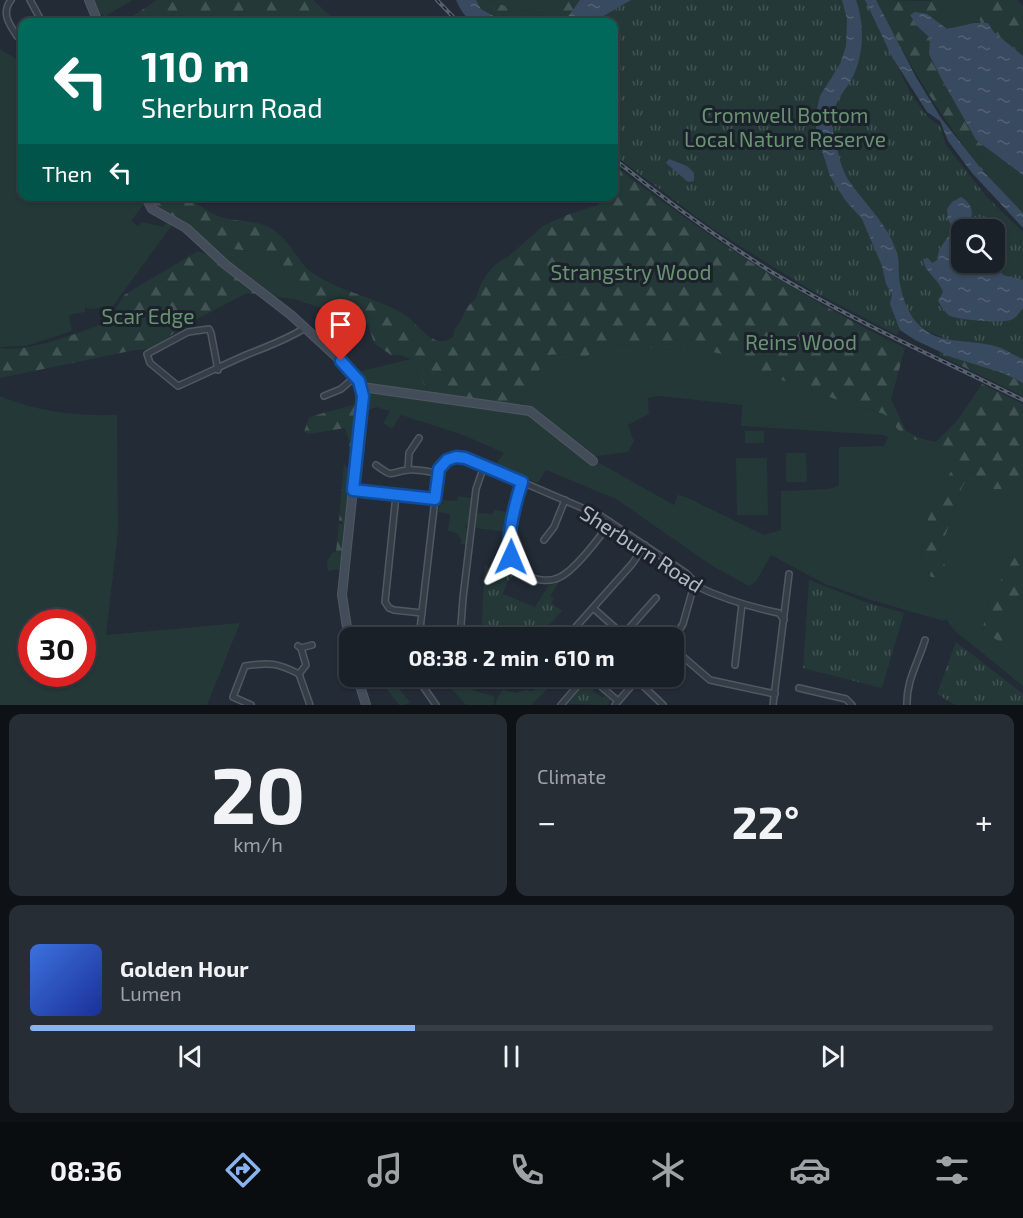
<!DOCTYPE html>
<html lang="en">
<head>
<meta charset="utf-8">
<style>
	body { margin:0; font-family:"Exo 2",sans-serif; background:#272d34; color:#f1f3f6; height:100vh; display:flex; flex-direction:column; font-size:22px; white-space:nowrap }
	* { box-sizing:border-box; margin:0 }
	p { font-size:20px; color:#9fa3a8 }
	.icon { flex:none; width:33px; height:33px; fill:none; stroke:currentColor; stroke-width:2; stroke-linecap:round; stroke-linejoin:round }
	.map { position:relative; height:705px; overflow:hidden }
	.drawer { display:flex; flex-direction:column; gap:9px; padding:9px; background:#0e1216; flex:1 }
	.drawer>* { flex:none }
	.hud { position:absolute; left:18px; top:18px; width:600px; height:183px; border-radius:12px; box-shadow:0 2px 4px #0004,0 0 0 2px #383e45; background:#00695c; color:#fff; overflow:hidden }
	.fabs { position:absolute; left:951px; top:219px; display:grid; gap:12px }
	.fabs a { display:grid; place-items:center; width:54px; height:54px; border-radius:12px; background:#1a2028; box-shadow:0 2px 4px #0004,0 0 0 2px #383e45; font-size:30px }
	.speed { position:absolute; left:18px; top:609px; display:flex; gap:12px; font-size:30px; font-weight:700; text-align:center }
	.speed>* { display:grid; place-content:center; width:78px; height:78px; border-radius:50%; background:#1a2028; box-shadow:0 2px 4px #0004,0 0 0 2px #383e45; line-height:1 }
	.speed .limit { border:9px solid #d22; background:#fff; color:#111 }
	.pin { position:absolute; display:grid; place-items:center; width:51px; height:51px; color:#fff; margin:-62px -26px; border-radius:50% 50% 50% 0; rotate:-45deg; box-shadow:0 0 6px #0007 }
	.pin .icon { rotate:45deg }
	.me { position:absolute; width:66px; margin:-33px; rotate:1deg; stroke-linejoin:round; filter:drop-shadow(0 0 4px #0008) }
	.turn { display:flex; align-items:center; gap:21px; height:126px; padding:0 24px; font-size:27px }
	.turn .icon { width:78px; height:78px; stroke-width:2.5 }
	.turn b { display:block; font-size:42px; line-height:51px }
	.then { display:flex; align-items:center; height:57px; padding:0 24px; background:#0003; gap:12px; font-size:22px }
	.big { font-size:45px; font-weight:700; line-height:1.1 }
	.drawer .card { flex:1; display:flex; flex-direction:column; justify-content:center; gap:9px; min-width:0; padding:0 21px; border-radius:12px; background:#272d34 }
	.drawer .dial { align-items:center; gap:0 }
	.dial b { font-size:78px; line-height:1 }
	.song { display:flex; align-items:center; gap:18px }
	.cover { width:72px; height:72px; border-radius:9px; background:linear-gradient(135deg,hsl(220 70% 55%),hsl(230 70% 35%)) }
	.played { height:6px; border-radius:3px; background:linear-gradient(90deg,#88b4f0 40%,#383e45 40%) }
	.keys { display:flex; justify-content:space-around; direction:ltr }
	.heat { display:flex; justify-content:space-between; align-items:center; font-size:33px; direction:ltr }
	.drawer .tiles { flex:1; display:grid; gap:9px; grid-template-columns:1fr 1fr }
	.card:last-child { grid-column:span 2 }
	.trip { position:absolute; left:339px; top:627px; width:345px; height:60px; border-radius:12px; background:#1a2028; box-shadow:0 2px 4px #0004,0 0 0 2px #383e45; font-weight:700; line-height:60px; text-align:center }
	.dock { display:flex; height:96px; justify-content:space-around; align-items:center; background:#0a0d10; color:#9fa3a8 }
	.dock .icon { width:42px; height:42px }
	.dock .current { color:#88b4f0 }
	.dock b { font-size:27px; color:#f1f3f6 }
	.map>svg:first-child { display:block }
	.grass { fill:#253838; fill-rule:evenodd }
	.forest { fill:url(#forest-firs) }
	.park { fill:url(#park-tufts); fill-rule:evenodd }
	.water { fill:url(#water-ripples) }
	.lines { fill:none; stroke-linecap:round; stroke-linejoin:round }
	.street-casing { stroke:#505861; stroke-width:8 }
	.secondary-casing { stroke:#505861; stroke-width:10 }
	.street { stroke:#353d47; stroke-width:5 }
	.secondary { stroke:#434d5a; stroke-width:8 }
	.rail-casing { stroke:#57616e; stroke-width:4 }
	.rail { stroke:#1b222b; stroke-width:1.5; stroke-dasharray:4.5; stroke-linecap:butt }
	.route-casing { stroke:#114b97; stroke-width:15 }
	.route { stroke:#1a73e8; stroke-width:10 }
	.labels { text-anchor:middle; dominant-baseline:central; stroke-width:6; stroke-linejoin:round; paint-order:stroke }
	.park-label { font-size:21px; fill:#699271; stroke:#1b222b }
	.street-label { font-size:21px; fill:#b0b8c3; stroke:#1b222b }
</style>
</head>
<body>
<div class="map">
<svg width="1023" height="705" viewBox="0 0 1023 705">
	<defs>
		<pattern id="forest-firs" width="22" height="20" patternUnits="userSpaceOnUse" patternTransform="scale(1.5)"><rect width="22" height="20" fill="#253838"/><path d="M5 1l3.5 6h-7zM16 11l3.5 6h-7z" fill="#425353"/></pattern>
		<pattern id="park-tufts" width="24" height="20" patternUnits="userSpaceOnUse" patternTransform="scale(1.5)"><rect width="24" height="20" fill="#253838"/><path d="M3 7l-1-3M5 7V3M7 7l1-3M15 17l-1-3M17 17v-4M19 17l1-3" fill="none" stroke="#425353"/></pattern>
		<pattern id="water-ripples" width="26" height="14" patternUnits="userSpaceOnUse" patternTransform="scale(1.5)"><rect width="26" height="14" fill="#384a5f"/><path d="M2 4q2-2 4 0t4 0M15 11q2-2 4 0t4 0" fill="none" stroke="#526274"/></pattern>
	</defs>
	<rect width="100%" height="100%" fill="#222b36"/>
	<g class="grass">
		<path d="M93,0H133L107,15L110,17C99,17 97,9 93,0Z"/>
		<path d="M476,0H563C548,25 509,7 488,0L481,9Z"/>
		<polygon points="932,0 971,0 981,23 947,29 932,19 939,16"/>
		<polygon points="0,49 18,60 22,65 22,196 141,197 144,204 131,221 138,226 142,222 163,227 167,222 172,225 113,306 90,309 85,307 85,312 69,315 72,331 26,346 0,347"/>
		<polygon points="977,147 984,157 993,152 1023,175 1023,213 983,171 986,164 975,148"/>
		<polygon points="223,248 278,254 295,299 268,296 213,250"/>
		<path d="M604,343L673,350L689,346L725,355L748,368L849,404L884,414L902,434L939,450L955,465L928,520L920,556L931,577L953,580L939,554L962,487L971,472L994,489H1019L1023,491V544L989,599L982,631L1003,643L1010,617L1023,597V686L955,631L946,619L944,621L874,601L825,584L771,555L757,580L749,586L714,567L616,499L546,470L538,483L495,465L504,453L463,435L401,415L392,429L383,423L390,411L376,407L365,412L367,389L515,409L520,412L530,414L587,459L596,461L674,505L678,495L686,497L764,535L781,530V491L829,489L839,485V447L884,446L888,437L883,435L741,426L742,405L660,396L648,398L649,414L628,425L634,441L628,452L589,457C568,437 546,415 520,403L525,398L547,355L569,354L584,359Z"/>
		<polygon points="411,359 429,395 366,385 356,372"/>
		<path d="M0,396C38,412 77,416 117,415L118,532L106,635L240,623L207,705H0ZM32,622H82V674H32Z"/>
		<rect x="745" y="431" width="19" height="12"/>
		<polygon points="786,453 806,453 807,482 786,482"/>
		<polygon points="736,458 767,458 768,515 737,515"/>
		<path d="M458,496L471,498L468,523L465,527L467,530L466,545L461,544C463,537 455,531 448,531L450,514L438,512L440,505L444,503L442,500L457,501Z"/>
		<polygon points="494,510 510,512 507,532 476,528 477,513 493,514"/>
		<polygon points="382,677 393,677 396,689 399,689 410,702 405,705 399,705 385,687"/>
		<polygon points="544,677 554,677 557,679 532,705 495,705 497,698 503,690 516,693 525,690 533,691"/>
		<polygon points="445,681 495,697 493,705 466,705"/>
	</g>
	<g class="forest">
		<polygon points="157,0 313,0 337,22 118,22 127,20"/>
		<path d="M488,0C509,7 548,25 563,0H580L564,22H504L481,9Z"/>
		<path d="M876,0L934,1L940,17L932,19L927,14L918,27L930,38L941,78L976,140L993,152L984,157L977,148H975L986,164L983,171C941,118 906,60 876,0Z"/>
		<polygon points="971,0 1017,0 1023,6 1023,56 994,32 988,23 981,23"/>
		<path d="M614,165C681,217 749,264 823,305C850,320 877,335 905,348L891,399L906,431L922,439L936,442L957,421L982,384L1023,404V491L1019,489H994L971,472L962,487L939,554L953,580L931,577L920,556L928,519L954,465L939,450L902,434L884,414L849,404L748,368L725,355L689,346L673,350L604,343L584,359L569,354L547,355L525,398L515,409L430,396L411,359L400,355H391L374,343L368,324L295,299L278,254L223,248L213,250L173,216L154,205L149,197C158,197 171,194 181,197C195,200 207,213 221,217C238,222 255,220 270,228C290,238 296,262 314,274C342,293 377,297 405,315C420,326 434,351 453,337L454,330C463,321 465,305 476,299C479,283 492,263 508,257L543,226L567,215L598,205L603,197L614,196Z"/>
		<path d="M198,251L213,257L258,294L247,293L189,323L151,349L135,350L0,378V348C31,353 79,332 108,322L124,295Z"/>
		<polygon points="940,351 1003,373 1023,383 1023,396 939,355"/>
		<polygon points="360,403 356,447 353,452 349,453 349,440 345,428 309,434 304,432 309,417"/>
		<polygon points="344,464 351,472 340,569 328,571 327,562 332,553 336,552 339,524 343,524 343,522 339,521"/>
		<polygon points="1023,544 1023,597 1010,617 1003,643 982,632 989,599"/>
	</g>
	<g class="park">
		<path d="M580,0H865L911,94L928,117L940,126L946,145L986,196L1023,232V359L973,342L952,341L937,335L921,328L908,313L897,335L809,289L713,229L614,155V22H564ZM962,230H994V262H962Z"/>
		<polygon points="505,559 508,560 516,572 507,582 503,594 535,607 549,585 559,582 550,596 554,598 551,603 562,611 538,637 481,637 485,565 498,574"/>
		<polygon points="809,580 868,603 904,613 882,688 803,668"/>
		<polygon points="956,642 1023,694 1023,705 955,705 937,694"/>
		<polygon points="588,680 595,687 593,691 603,698 605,696 610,700 608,705 568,704"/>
	</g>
	<g class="water">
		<path d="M456,0H476L481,9L504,22C477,23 468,27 456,0Z"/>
		<polygon points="580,0 631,0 593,22 564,22"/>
		<path d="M842,0H856C864,22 864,50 855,72C848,89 833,100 832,121C832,129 834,140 837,148C839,158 842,169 847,178C863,202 886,222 896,250C900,260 898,267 899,277C901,294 907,314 920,326C939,345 970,339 994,346C1004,348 1013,355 1023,359V383L1003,373L951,357L915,340L900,330L890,304L892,294L886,284L882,266L862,219L845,200L830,176L816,132V113L820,96L840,64L846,46L847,19Z"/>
		<polygon points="865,0 876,0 916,77 941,118 983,171 1023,213 1023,228 972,173 948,141 940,121 927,112 892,57"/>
		<polygon points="915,12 927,14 947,29 974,23 988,23 994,32 1023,56 1023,175 976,140 941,78 929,54 930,38 918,27 910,15"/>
		<polygon points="669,159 687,166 694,173 694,181 688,182 666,163"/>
		<path d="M961,197C975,205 974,217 966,229L962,230V262H995L1003,275L1023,280V308C1020,311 1017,317 1013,319C1005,324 960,320 950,316C945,313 941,306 938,301L943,292C939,279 925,273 923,259L928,258L932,263L937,260C938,246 948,240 953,228L948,219L947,209L952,202Z"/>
	</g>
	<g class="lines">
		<g class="street-casing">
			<g id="street">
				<path d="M11,0C1,13 9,24 17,36"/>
				<polyline points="30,0 42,22"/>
				<path d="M218,370L211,333L209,329L188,332L147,354L150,363L178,386C201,376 223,365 246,355C266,347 286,340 305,328"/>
				<polyline points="324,396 341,389 356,376"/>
				<path d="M376,465C395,479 388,472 408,470C417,469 429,472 438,473"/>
				<polyline points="408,470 409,453 419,438"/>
				<path d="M522,482C516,501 508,530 510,551C510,560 517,568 524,574C534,580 549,583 560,577C575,570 601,536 610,522"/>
				<polyline points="353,491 435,499"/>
				<polyline points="396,495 385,602 389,608 394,610 422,613"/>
				<polyline points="544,540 554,527 565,500"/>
				<polyline points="593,608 627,638"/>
				<polyline points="624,634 656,598"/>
				<path d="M419,638L438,473C443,458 456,454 471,460L601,516L686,573L691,578L694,585C721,598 750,607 779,613L784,620"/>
				<polyline points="467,638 461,625 463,598 476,489 484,466"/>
				<polyline points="566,638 632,564 645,545"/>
				<polyline points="674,638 683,624 694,585"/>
				<polyline points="298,646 301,648 312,645"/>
				<polyline points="674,649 710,680 775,694"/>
				<polyline points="735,665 742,604"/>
				<polyline points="299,674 310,705"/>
				<polyline points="299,674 306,665 301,648"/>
				<polyline points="418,676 422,685 436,705"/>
				<polyline points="589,676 618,701"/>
				<polyline points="637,680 663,705"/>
				<polyline points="799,688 846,699 852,705"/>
				<path d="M251,705L233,697L245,666C269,662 278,663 299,674"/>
				<polyline points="561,705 586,676"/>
				<polyline points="615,705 640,676"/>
				<polyline points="773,705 789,574"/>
				<path d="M907,705C906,681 918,663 925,640"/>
			</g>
		</g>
		<g class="secondary-casing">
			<g id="secondary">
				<polyline points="89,0 98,22"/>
				<polyline points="145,196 152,209 186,228 226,265 291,315 341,361 359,381 362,402 342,595 350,647"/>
				<polyline points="362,387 530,411 593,461"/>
				<polyline points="357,676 366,705"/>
			</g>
		</g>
		<use href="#street" class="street"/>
		<use href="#secondary" class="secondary"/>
		<g class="rail-casing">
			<g id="rail">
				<polyline points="437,0 458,22"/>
				<path d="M614,159C664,199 716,237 770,271C851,320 938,358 1023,400"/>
			</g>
		</g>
		<use href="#rail" class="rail"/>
	</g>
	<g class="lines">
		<g class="route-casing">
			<path id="route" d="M341,361L359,381L363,396L353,490L435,499L439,469L447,460L456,457L465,458L522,482C516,501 505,538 511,557"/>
		</g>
		<use href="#route" class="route"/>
	</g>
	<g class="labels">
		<g class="park-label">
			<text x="785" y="114">Cromwell Bottom<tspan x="785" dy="24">Local Nature Reserve</tspan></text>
			<text x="631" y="271">Strangstry Wood</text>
			<text x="148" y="315">Scar Edge</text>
			<text x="801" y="341">Reins Wood</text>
		</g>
		<g class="street-label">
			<text transform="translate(642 548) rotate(33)">Sherburn Road</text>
		</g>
	</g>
</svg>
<div class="fabs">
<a><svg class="icon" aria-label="search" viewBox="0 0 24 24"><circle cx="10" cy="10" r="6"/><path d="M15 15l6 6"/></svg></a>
</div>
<div class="speed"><div class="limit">30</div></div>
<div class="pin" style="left:341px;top:361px;background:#d93025"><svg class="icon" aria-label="arrive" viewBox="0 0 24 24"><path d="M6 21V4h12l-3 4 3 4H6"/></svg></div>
<svg class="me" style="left:511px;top:557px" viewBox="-20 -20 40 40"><path d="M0-17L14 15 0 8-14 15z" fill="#1a73e8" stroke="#fff" stroke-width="4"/></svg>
<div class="trip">08:38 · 2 min · 610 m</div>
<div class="hud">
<div class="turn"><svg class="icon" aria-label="left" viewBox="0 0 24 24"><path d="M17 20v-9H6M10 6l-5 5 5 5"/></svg><div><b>110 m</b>Sherburn Road</div></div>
<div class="then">Then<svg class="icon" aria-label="left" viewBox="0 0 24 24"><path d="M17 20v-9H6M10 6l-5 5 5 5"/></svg></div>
</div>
</div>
<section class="drawer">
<div class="tiles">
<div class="card dial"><b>20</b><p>km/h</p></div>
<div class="card"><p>Climate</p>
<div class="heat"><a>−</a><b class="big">22°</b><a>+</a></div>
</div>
<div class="card">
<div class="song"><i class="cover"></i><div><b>Golden Hour</b><p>Lumen</p></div></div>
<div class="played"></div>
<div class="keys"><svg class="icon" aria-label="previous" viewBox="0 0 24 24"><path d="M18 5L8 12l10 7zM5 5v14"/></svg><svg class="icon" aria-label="pause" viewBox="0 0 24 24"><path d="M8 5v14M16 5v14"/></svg><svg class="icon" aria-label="next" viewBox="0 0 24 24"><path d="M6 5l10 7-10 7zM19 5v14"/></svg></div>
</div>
</div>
</section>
<nav class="dock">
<b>08:36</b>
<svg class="icon current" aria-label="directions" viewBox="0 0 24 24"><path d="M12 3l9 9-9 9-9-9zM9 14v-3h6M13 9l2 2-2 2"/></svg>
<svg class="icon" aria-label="music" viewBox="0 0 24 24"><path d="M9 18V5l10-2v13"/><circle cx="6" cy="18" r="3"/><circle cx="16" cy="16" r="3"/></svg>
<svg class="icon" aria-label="phone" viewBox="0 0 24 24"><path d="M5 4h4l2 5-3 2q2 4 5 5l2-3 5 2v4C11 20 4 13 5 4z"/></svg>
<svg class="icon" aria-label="climate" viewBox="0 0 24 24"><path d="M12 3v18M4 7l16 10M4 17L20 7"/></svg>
<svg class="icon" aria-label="car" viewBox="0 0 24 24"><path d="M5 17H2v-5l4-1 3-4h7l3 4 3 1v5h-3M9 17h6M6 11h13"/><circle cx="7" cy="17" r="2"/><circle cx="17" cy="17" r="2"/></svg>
<svg class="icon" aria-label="filters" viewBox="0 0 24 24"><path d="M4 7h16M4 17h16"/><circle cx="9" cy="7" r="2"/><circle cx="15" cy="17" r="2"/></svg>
</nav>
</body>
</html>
